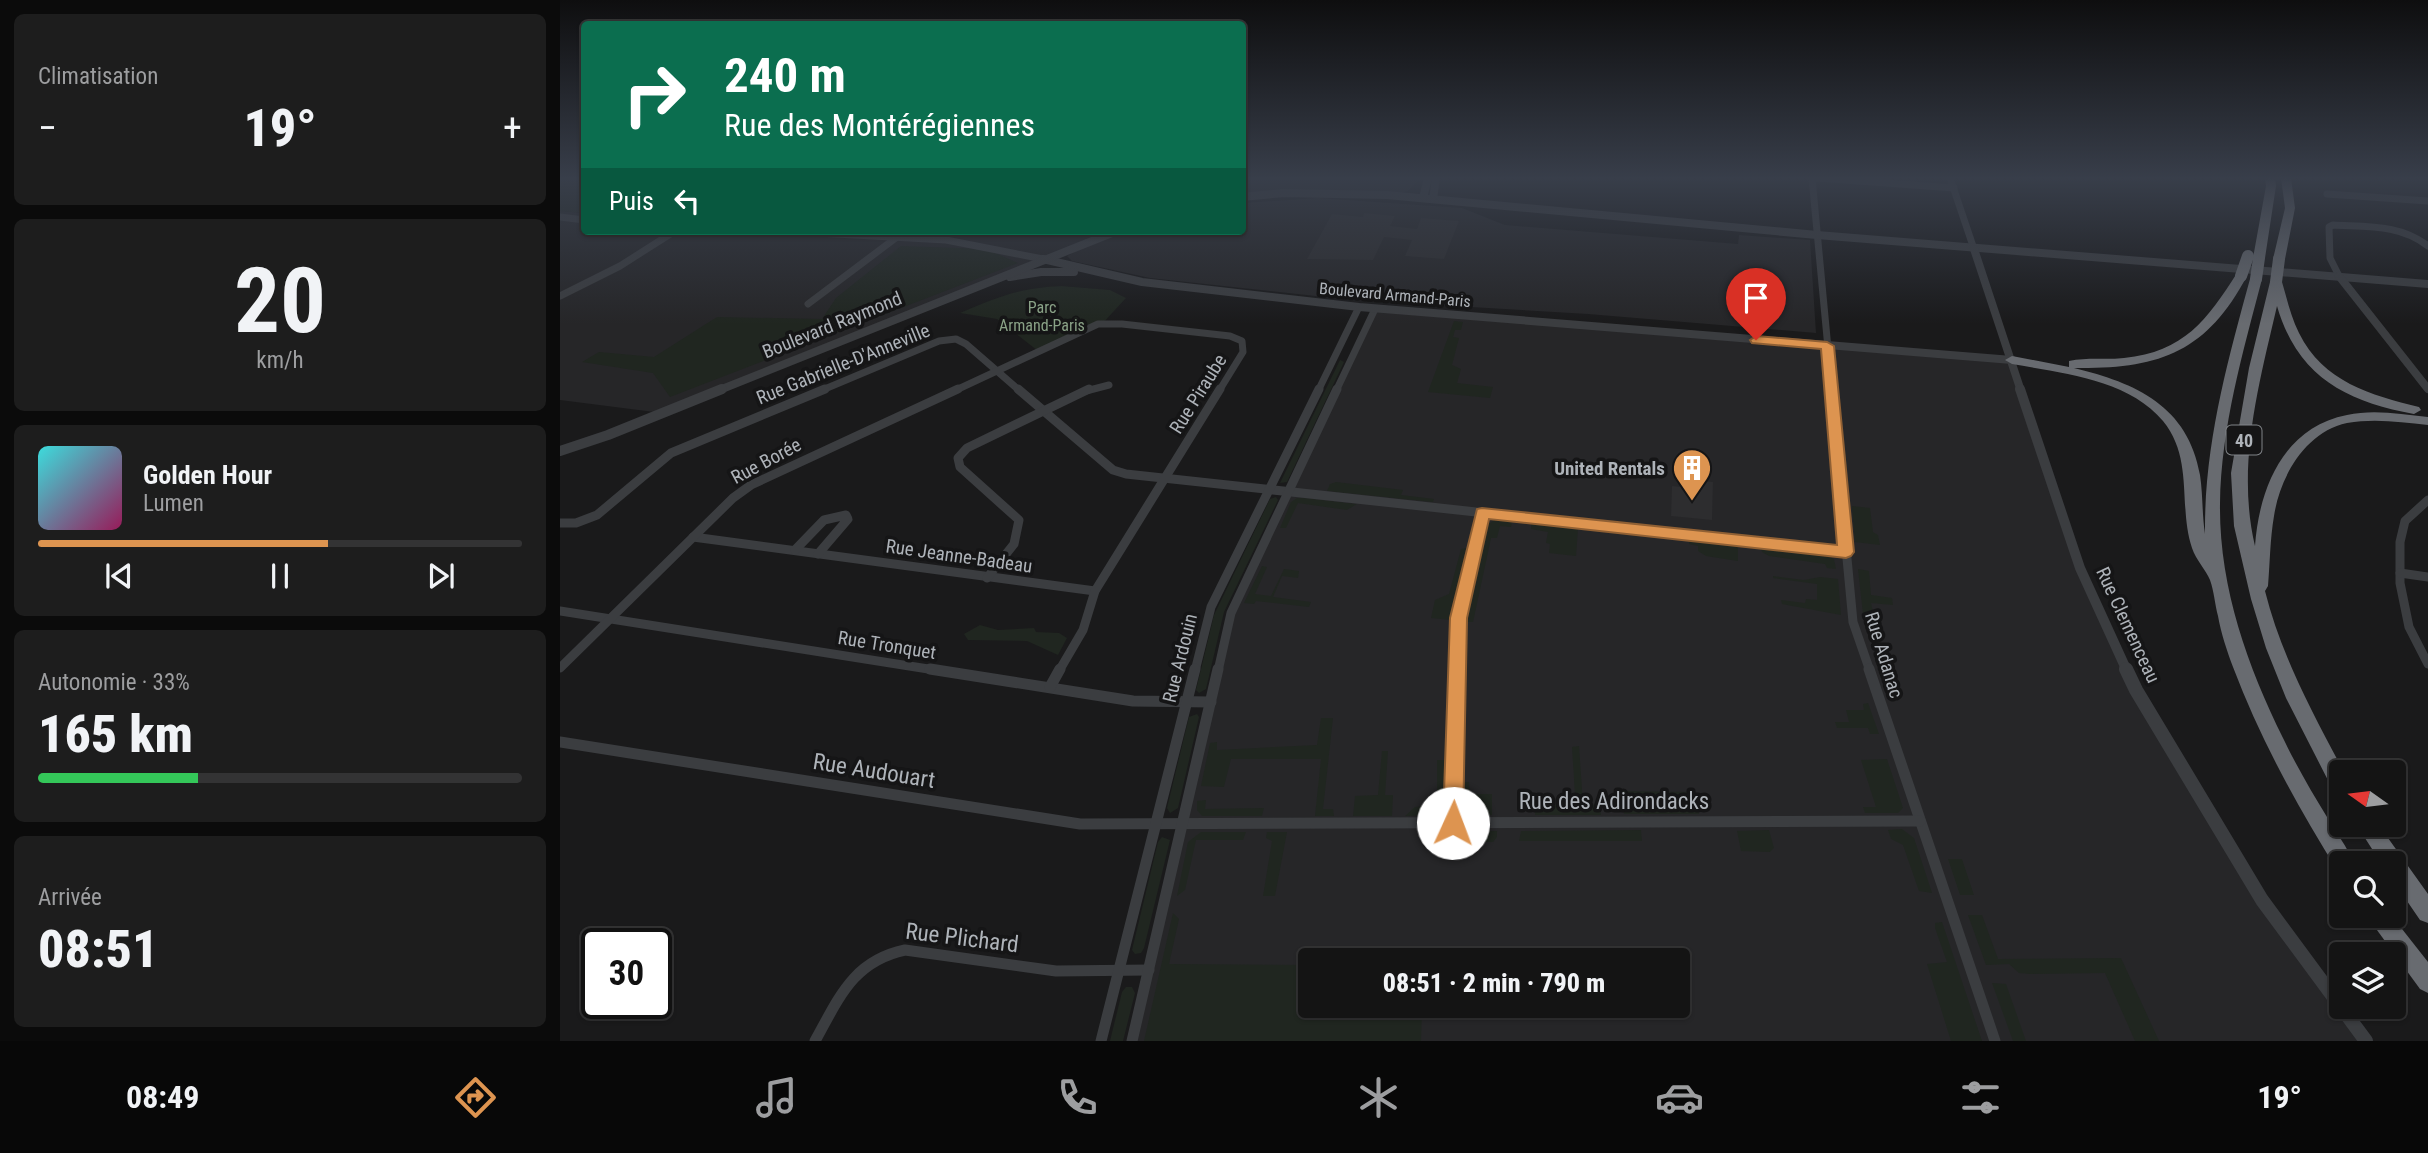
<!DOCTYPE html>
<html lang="fr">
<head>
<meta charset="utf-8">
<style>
	body { margin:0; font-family:"Roboto Condensed",sans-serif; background:#1d1d1d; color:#f1f3f6; height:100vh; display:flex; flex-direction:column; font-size:26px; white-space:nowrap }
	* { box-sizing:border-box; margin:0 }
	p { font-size:23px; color:#9d9ea0 }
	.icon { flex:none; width:38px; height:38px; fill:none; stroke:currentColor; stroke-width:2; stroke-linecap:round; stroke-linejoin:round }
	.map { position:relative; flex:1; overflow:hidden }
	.sheet { display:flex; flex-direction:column; gap:14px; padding:14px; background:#0b0b0b; width:560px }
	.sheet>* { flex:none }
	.hud { position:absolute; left:21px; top:21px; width:665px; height:214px; border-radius:7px; box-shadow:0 2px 5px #0004,0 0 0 2px #333334; background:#0b6e4f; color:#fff; overflow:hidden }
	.needle { width:46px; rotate:284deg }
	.controls { position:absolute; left:1769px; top:760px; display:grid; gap:14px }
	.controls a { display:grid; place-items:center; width:77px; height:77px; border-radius:7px; background:#141414; box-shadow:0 2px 5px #0004,0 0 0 2px #333334; font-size:35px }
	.speed { position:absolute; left:21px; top:928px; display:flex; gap:14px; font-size:35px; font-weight:700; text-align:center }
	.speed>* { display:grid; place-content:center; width:91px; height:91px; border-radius:50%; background:#141414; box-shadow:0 2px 5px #0004,0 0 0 2px #333334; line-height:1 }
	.speed .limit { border:4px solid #111; border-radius:10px; background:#fff; color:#111 }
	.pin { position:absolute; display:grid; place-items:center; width:60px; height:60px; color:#fff; margin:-72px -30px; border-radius:50% 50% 50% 0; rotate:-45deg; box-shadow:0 0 7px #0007 }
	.pin .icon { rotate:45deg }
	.me { position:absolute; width:77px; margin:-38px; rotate:2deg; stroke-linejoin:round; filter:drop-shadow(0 0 5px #0008) }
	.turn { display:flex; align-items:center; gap:24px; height:147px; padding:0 28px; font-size:32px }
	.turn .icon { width:91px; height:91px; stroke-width:2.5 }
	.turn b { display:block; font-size:49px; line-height:60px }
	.then { display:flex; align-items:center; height:66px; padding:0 28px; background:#0003; gap:14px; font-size:26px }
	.big { font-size:52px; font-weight:800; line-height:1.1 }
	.sheet .tile { flex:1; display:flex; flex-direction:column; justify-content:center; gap:10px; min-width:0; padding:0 24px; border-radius:10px; background:#1d1d1d }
	.sheet .dial { align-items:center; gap:0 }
	.dial b { font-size:91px; line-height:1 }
	.song { display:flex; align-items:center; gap:21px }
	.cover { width:84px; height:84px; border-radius:10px; background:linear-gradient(135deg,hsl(180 70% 55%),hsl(330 70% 35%)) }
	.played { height:7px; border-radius:4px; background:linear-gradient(90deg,#dd9450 60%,#333334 60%) }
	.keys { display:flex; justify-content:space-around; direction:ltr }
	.heat { display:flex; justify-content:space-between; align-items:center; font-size:38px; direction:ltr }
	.charge { height:10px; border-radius:5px; background:linear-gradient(90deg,#34c759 33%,#333334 0) }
	.trip { position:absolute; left:738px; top:948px; width:392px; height:70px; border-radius:7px; background:#141414; box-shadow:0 2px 5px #0004,0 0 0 2px #333334; font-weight:800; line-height:70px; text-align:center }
	.dock { display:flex; height:112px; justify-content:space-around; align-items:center; background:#080808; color:#9d9ea0 }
	.dock .icon { width:49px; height:49px }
	.dock .active { color:#dd9450 }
	.dock b { font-size:32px; color:#f1f3f6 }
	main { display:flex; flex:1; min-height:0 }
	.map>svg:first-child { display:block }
	.built { fill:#262628; fill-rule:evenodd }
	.green { fill:#202620 }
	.building { fill:#2d2d2f }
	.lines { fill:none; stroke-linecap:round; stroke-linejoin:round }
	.minor-far2 { stroke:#3b3d40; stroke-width:7 }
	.minor-far1 { stroke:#3b3d40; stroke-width:9 }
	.minor { stroke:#3b3d40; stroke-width:11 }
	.tertiary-far2 { stroke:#3b3d40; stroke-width:8 }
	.tertiary-far1 { stroke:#3b3d40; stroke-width:10 }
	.tertiary { stroke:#3b3d40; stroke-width:14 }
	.motorway { fill:#686b70; fill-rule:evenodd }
	.motorway-bridge { stroke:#686b70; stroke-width:12 }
	.route { fill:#dd9450; stroke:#906034; stroke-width:2 }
	.labels { text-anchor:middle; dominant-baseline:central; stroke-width:7; stroke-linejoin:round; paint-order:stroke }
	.far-street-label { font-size:16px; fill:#aeb3b9; stroke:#151516 }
	.far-park-label { font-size:16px; fill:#8aa287; stroke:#151516 }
	.shield { fill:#151516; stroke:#808488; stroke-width:2 }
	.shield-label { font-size:18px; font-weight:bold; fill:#aeb3b9 }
	.street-label { font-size:19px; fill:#aeb3b9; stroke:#151516 }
	.poi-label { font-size:19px; font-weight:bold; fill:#aeb3b9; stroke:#151516; text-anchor:end }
	.near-street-label { font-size:23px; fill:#aeb3b9; stroke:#151516 }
</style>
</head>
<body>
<main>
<section class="sheet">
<div class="tile"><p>Climatisation</p>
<div class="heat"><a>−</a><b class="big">19°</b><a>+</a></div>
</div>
<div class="tile dial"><b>20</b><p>km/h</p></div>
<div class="tile">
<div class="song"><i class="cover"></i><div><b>Golden Hour</b><p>Lumen</p></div></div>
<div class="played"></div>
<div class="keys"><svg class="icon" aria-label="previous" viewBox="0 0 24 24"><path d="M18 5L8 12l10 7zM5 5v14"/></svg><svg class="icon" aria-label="pause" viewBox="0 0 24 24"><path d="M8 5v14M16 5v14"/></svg><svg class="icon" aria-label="next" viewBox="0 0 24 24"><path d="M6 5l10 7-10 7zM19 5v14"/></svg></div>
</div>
<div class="tile"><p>Autonomie · 33%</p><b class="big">165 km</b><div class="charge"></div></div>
<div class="tile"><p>Arrivée</p><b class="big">08:51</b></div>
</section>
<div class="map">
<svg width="1868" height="1041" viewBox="0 0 1868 1041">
	<rect width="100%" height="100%" fill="#1a1a1b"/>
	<g class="built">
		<polygon points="683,178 860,178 848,191 841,193 683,197"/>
		<polygon points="758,198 902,208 945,225 1178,244 1179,235 1250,240 1256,333 1028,314 792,300 590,278 512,261 507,256 527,245 569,231 682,231 683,203"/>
		<polygon points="0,211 24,213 24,231 557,231 102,413 0,400"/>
		<path d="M815,309L1452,360L1520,568L1576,690L1702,900L1806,1041H572L671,613ZM751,961H1118V1006H751Z"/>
	</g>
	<g class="green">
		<polygon points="0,178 24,178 24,213 0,211"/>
		<polygon points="341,246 426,249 458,263 110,397 93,373 22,362 39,352 94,357 157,317 262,319 276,298"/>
		<path d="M501,286L550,290L566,298L542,324L478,351L437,319L400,313C438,297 459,288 501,286Z"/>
		<polygon points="894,321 903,322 901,330 895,330 893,337 899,338 892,365 901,369 897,383 933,387 930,398 868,392"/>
		<polygon points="780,360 784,362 727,482 720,483"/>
		<polygon points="776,482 843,490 841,495 874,499 873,502 767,491 770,484"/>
		<polygon points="716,497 718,500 664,612 646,689 639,693 636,690 654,615 710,499"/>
		<polygon points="737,498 743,498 797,504 787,510 738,503 726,528 720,528 731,502"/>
		<polygon points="1292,506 1310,508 1313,532 1318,535 1320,545 1295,542"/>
		<polygon points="936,519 952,520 951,527 940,526 937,538 931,538 913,622 907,622 910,600 927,525"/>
		<polygon points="971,523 1018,528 1016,556 989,553 990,544 986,543 988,532 971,529"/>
		<polygon points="1129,540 1178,545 1178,561 1146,556 1138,551 1138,546 1129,544"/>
		<polygon points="1201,547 1263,554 1274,559 1276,569 1267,568 1265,564 1209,556 1202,552"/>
		<polygon points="906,548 891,620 871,618 875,600 889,594 901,549"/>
		<polygon points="702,566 707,567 695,594 711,596 724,569 739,571 738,578 722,576 713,597 751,602 749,607 696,601 694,604 684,603"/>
		<polygon points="1298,569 1309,571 1311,595 1332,598 1333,605 1311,603 1323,653 1317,658 1303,614"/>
		<polygon points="1213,576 1244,580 1260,577 1278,579 1281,615 1222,604 1221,600 1245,603 1246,599 1257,600 1257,584 1213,578"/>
		<polygon points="420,625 438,630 474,628 476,632 499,633 507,638 498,655 467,641 408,640 404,634"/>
		<polygon points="1308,703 1319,734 1310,734 1308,728 1277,728 1275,722 1289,722 1286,710 1304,710 1303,704"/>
		<polygon points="637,714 639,717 618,808 610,813 607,808 629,717"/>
		<polygon points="761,718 773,718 763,809 773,809 774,816 755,816 761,759 671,759 664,787 641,786 650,743 657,742 657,750 757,745"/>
		<polygon points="1019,746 1023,804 1040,805 1041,815 975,815 975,808 978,805 1012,805 1011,794 1015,794 1012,747"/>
		<polygon points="822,751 828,751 825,795 833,795 832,816 793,816 795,796 818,795"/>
		<polygon points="1327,759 1343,808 1338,813 1305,813 1303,807 1316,807 1301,760"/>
		<polygon points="877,760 886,760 883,807 873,815 845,816 855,807 864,806 877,794"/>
		<polygon points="904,782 909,782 910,794 932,794 932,815 915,815 907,811 904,804"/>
		<polygon points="1059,791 1134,792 1139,814 1064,814"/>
		<polygon points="646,800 645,809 704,808 702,816 642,816 637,810 637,801"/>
		<polygon points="1342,829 1354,838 1372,893 1359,891 1343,845 1331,839 1328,830"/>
		<polygon points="1081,830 1082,841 959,841 961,831"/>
		<polygon points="1209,830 1214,848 1210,852 1181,851 1177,831"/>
		<polygon points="937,831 937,837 933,842 914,842 914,853 877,854 877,842 863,842 860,832"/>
		<polygon points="641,832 686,832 683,840 636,840 625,890 617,896 628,842"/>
		<polygon points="707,832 727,832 715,896 703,896 712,841 706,838"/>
		<polygon points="602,837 610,840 584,948 581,953 575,954 572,950 598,842"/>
		<polygon points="1388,859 1402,859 1414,895 1400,895"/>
		<polygon points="613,913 619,919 609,964 751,965 751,1006 862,1006 861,1041 584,1041"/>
		<polygon points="1408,915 1422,915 1438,959 1561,958 1599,1041 1575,1041 1545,973 1470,974 1459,973 1449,964 1426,965"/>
		<polygon points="1382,922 1422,1041 1391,1041 1367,964 1387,962 1375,928 1375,923"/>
		<polygon points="1432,983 1446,984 1466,1041 1453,1041"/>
		<polygon points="566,987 572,987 575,993 563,1041 550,1041 562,992"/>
	</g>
	<g class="building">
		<polygon points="804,213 835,216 830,226 857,229 861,218 899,221 884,259 845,256 852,240 824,237 813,260 747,259 772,214 803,217"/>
		<polygon points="1132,480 1153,482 1152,520 1111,516 1112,486 1132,488"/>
	</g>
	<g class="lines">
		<g class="minor-far2">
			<polyline points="1252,178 1272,391"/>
			<polyline points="1258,178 1394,188"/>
			<polyline points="1390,178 1414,249"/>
			<polyline points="1767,194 1868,201"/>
			<polyline points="0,217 24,220"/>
			<polyline points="220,231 386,240 483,259"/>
			<path d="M1779,276L1770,258L1769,227L1773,225C1807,227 1840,224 1868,246"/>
			<polyline points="0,296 60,266 115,231"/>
			<polyline points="248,304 341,234"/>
			<polyline points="260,391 379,341 396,339 406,344 460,391"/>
			<polyline points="394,391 538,324 562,324 670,336 682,341 683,352 659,391"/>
			<polyline points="526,391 549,385"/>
			<polyline points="758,391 799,307"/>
			<polyline points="776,391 815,309"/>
		</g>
		<g class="minor-far1">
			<polyline points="458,389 553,470 566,474 1285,552"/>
			<polyline points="1271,389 1293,622 1310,671"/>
			<polyline points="1868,500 1845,521 1840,542 1840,583 1849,627 1868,664"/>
			<polyline points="0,523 16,523 37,515 111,453 265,389"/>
			<polyline points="133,537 535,591"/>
			<polyline points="235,550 264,520 286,515 288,519 258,554"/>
			<polyline points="1840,573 1868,577"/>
			<polyline points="427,578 454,544 459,520 400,467 398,458 407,448 529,389"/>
			<polyline points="0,611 381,671"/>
			<polyline points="0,668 173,498 191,485 398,389"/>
			<polyline points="499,671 523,630 535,591 660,389"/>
			<polyline points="635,671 651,607 759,389"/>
			<polyline points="658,671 671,613 777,389"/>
			<polyline points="897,671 899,618 922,513"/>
		</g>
		<g class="minor">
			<polyline points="370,669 573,701 651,702"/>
			<polyline points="1309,669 1435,1041"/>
			<polyline points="490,687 500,669"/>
			<polyline points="0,742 520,824 1360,821"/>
			<polyline points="893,823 898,669"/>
			<path d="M255,1041C279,998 293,961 345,950L496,971L589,970"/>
			<polyline points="541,1041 635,669"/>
			<polyline points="572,1041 658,669"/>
		</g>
		<g class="tertiary-far2">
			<polyline points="682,197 724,193 827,195 1257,235 1868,284"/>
			<polyline points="863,198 868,178"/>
			<polyline points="873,199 876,178"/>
			<polyline points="1414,249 1461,391"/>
			<polyline points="483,259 582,282 799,307 1452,360"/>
			<polyline points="1779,276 1868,389"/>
			<polyline points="450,277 481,272 514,272"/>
			<polyline points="157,391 557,231"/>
		</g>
		<g class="tertiary-far1">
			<polyline points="1460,389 1520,568 1567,671"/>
			<polyline points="0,451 48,435 162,389"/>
		</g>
		<polyline class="tertiary" points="1566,669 1576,690 1702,900 1806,1041"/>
		<g class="motorway">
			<polygon points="1705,178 1715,178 1716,186 1705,258 1699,261 1693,258 1706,186"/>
			<polygon points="1721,178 1731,178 1735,208 1725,259 1719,262 1713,259 1725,208"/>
			<path d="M1681,272L1687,276C1646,353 1599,369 1514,368C1576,383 1628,406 1640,475C1643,495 1642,515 1645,534C1644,446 1667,363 1690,279L1696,275L1702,279C1683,352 1661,427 1660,504C1659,586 1687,665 1723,738C1736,765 1751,791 1767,817C1776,832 1787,847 1794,863H1782V872L1777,870C1737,805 1700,739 1673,667C1667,651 1661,633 1658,616C1655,605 1654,591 1650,580C1646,570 1636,560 1632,548C1618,506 1634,459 1603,421C1568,379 1502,373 1452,364L1445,360L1452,356L1509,367V361C1527,357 1546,360 1564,358C1624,352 1647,320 1677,273Z"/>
			<path d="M1716,278L1722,282C1727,299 1731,317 1739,333C1763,382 1811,395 1859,407L1861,410L1854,414C1786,402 1737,376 1717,306C1699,384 1676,466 1695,546C1699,488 1724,427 1787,415C1813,409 1841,414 1868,417V425C1841,422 1814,418 1787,423C1745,432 1720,477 1714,516C1710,539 1710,563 1708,586L1705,591C1721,655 1753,714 1784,772H1782V797L1775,794L1726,698L1706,648L1691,599L1674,526L1671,473L1689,368L1710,282Z"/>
			<polygon points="1796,824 1818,824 1868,894 1868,923 1860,920 1834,882 1834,863 1821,863"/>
			<polygon points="1806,915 1831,915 1868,962 1868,993 1860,989"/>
		</g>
		<g class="motorway-bridge">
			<polyline points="1681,276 1688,256"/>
			<polyline points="1696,279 1699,258"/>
			<polyline points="1716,282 1719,259"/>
		</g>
	</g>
	<linearGradient id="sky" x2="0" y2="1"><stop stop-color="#0e0e0f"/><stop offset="0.55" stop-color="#383e4a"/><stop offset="1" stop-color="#383e4a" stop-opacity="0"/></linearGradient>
	<rect width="1868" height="324" fill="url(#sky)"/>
	<polygon class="route" points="1196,336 1267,342 1274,346 1294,552 1291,556 1286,558 929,519 907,618 903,823 900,829 893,832 886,829 883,823 890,618 917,509 922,508 1277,545 1261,349 1192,343 1190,340"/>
	<defs>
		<g id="building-pin" transform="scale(2.0125)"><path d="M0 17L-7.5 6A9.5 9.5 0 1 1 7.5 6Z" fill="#dd9450" stroke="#151516"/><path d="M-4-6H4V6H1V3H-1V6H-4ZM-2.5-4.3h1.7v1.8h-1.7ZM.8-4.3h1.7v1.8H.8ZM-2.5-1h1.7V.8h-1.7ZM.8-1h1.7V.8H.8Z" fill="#fff"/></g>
	</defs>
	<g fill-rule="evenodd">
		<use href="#building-pin" x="1132" y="468"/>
	</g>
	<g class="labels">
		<g class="far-street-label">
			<text transform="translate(835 295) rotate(5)">Boulevard Armand-Paris</text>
		</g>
		<g class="far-park-label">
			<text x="482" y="307">Parc<tspan x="482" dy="18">Armand-Paris</tspan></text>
		</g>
		<rect class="shield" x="1666.5" y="425.5" width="35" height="29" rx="5"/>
		<g class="shield-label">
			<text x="1684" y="440">40</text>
		</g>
		<g class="street-label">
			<text transform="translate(272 325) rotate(-22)">Boulevard Raymond</text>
			<text transform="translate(283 364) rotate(-22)">Rue Gabrielle-D'Anneville</text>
			<text transform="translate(638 394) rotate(-58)">Rue Piraube</text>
			<text transform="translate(206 461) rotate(-28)">Rue Borée</text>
			<text transform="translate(399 556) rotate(8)">Rue Jeanne-Badeau</text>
			<text transform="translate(1568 625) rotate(65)">Rue Clemenceau</text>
			<text transform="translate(327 645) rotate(9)">Rue Tronquet</text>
			<text transform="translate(1324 655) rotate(73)">Rue Adanac</text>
			<text transform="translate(620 658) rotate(-76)">Rue Ardouin</text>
		</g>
		<g class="poi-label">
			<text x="1105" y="468">United Rentals</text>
		</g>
		<g class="near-street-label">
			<text transform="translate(314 771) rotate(9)">Rue Audouart</text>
			<text x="1054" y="801">Rue des Adirondacks</text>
			<text transform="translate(402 938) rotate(7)">Rue Plichard</text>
		</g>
	</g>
</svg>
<div class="controls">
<a><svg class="needle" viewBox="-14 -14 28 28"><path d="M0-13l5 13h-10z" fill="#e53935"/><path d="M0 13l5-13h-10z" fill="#9d9ea0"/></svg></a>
<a><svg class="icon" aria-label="search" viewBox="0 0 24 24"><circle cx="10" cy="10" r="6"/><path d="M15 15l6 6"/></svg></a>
<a><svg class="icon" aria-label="layers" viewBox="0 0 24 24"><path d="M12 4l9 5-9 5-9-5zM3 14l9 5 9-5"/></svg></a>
</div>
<div class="speed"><div class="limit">30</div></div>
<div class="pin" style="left:1196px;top:340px;background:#d93025"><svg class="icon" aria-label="arrive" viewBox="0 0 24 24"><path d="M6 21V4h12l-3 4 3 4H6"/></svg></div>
<svg class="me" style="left:893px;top:823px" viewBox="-20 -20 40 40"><circle r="19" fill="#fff"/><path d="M0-13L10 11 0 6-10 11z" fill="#dd9450"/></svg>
<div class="trip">08:51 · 2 min · 790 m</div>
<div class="hud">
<div class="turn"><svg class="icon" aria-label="right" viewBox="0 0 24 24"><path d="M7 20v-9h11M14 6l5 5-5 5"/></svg><div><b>240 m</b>Rue des Montérégiennes</div></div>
<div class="then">Puis<svg class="icon" aria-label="left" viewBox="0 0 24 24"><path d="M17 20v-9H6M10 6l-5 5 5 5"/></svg></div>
</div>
</div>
</main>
<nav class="dock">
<b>08:49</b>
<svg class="icon active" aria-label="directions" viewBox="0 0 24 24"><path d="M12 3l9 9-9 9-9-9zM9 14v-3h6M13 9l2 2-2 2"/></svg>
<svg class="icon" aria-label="music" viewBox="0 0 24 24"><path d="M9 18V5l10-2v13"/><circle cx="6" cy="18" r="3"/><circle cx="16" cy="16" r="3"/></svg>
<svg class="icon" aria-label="phone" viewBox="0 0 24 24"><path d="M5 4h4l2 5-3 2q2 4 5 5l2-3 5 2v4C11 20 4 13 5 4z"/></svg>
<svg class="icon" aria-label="climate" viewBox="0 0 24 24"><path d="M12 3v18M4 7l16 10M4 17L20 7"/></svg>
<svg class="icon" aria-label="car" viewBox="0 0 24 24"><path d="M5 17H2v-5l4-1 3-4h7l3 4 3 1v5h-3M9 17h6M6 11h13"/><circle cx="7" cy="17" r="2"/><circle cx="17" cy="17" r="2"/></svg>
<svg class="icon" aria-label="filters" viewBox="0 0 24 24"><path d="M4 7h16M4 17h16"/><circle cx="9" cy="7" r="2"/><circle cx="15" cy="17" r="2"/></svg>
<b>19°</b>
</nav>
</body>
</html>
